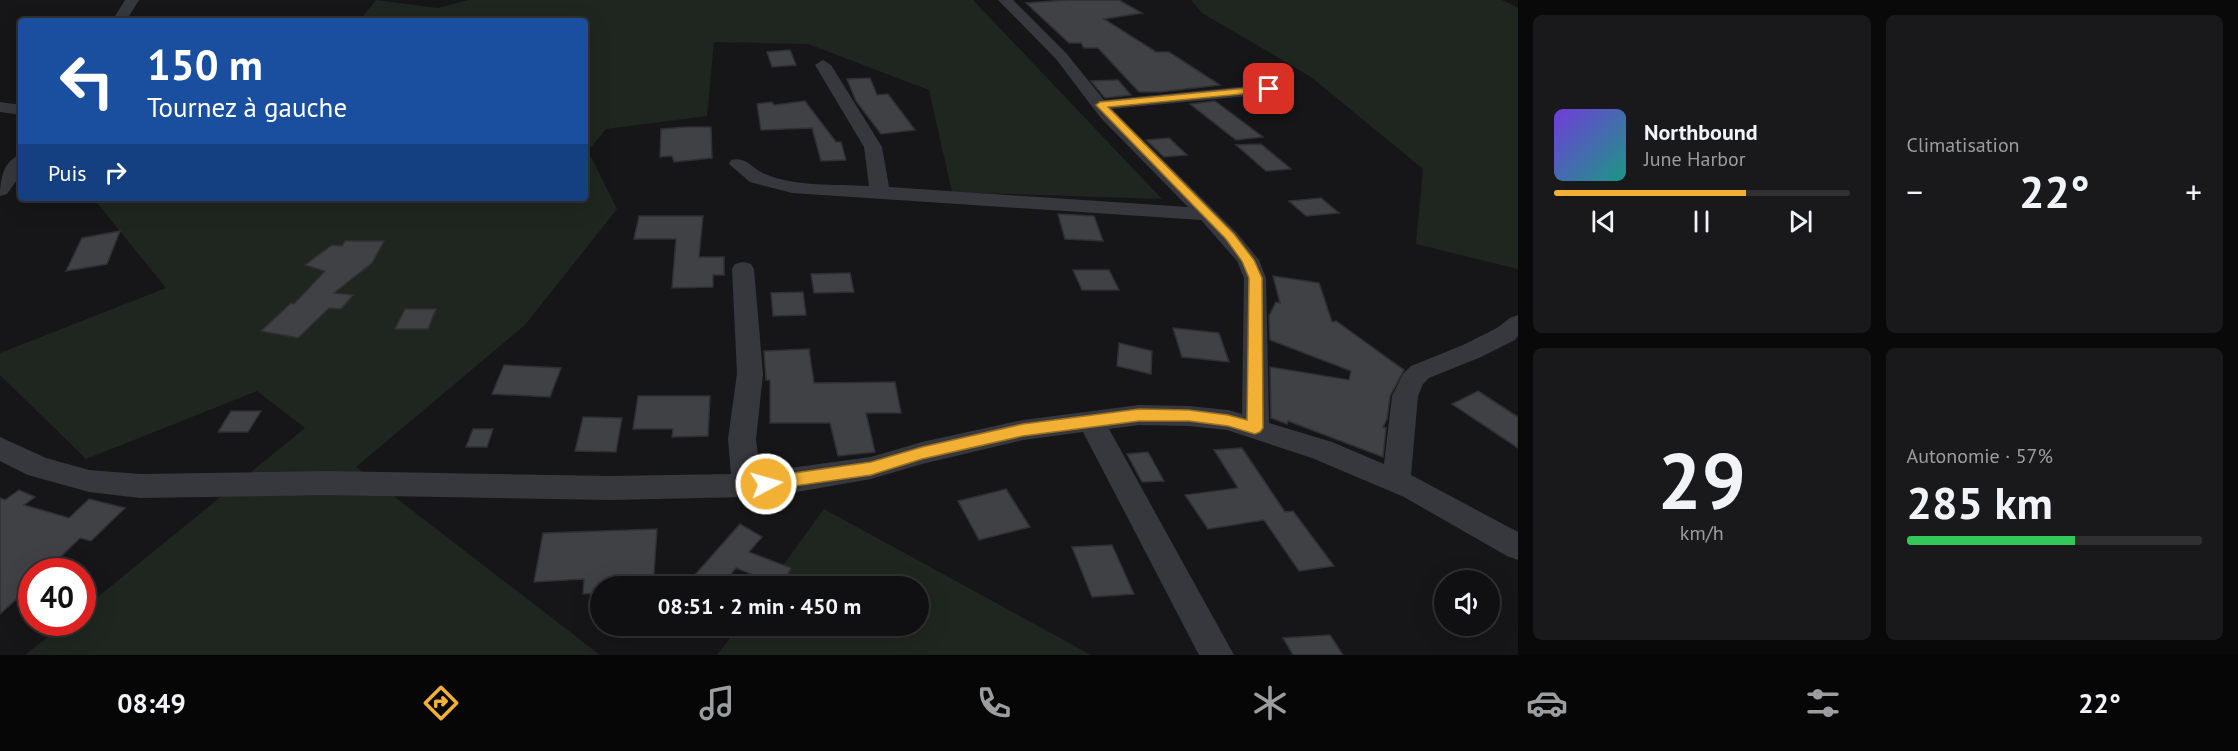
<!DOCTYPE html>
<html lang="fr">
<head>
<meta charset="utf-8">
<style>
	body { margin:0; font-family:"PT Sans",sans-serif; background:#19191b; color:#f1f3f6; height:100vh; display:flex; flex-direction:column; font-size:22px; white-space:nowrap }
	* { box-sizing:border-box; margin:0 }
	p { font-size:20px; color:#9c9d9f }
	.icon { flex:none; width:33px; height:33px; fill:none; stroke:currentColor; stroke-width:2; stroke-linecap:round; stroke-linejoin:round }
	.map { position:relative; flex:1; overflow:hidden }
	.side { display:flex; flex-direction:column; gap:15px; padding:15px; background:#09090a; width:720px }
	.side>* { flex:none }
	.top-card { position:absolute; left:18px; top:18px; width:570px; height:183px; border-radius:6px; box-shadow:0 6px 24px #0002,0 0 0 2px #303032; background:#1a4fa0; color:#fff; overflow:hidden }
	.fabs { position:absolute; left:1434px; top:570px; display:grid; gap:12px }
	.fabs a { display:grid; place-items:center; width:66px; height:66px; border-radius:50%; background:#101012; box-shadow:0 6px 24px #0002,0 0 0 2px #303032; font-size:30px }
	.speed { position:absolute; left:18px; top:558px; display:flex; gap:12px; font-size:30px; font-weight:700; text-align:center }
	.speed>* { display:grid; place-content:center; width:78px; height:78px; border-radius:50%; background:#101012; box-shadow:0 6px 24px #0002,0 0 0 2px #303032; line-height:1 }
	.speed .limit { border:9px solid #d22; background:#fff; color:#111 }
	.pin { position:absolute; display:grid; place-items:center; width:51px; height:51px; color:#fff; margin:-26px; border-radius:12px; box-shadow:0 3px 9px #0006 }
	.me { position:absolute; width:66px; margin:-33px; rotate:84deg; stroke-linejoin:round; filter:drop-shadow(0 0 4px #0008) }
	.turn { display:flex; align-items:center; gap:21px; height:126px; padding:0 30px; font-size:27px }
	.turn .icon { width:78px; height:78px; stroke-width:2.5 }
	.turn b { display:block; font-size:42px; line-height:51px }
	.then { display:flex; align-items:center; height:57px; padding:0 30px; background:#0003; gap:12px; font-size:22px }
	.big { font-size:45px; font-weight:700; line-height:1.1 }
	.side .card { flex:1; display:flex; flex-direction:column; justify-content:center; gap:9px; min-width:0; padding:0 21px; border-radius:9px; background:#19191b }
	.side .dial { align-items:center; gap:0 }
	.dial b { font-size:78px; line-height:1 }
	.song { display:flex; align-items:center; gap:18px }
	.cover { width:72px; height:72px; border-radius:9px; background:linear-gradient(135deg,hsl(260 70% 55%),hsl(170 70% 35%)) }
	.played { height:6px; border-radius:3px; background:linear-gradient(90deg,#f2b134 65%,#303032 65%) }
	.keys { display:flex; justify-content:space-around; direction:ltr }
	.heat { display:flex; justify-content:space-between; align-items:center; font-size:33px; direction:ltr }
	.charge { height:9px; border-radius:4px; background:linear-gradient(90deg,#34c759 57%,#303032 0) }
	.side .tiles { flex:1; display:grid; gap:15px; grid-template-columns:repeat(2,1fr) }
	.trip { position:absolute; left:590px; top:576px; width:339px; height:60px; border-radius:30px; background:#101012; box-shadow:0 6px 24px #0002,0 0 0 2px #303032; font-weight:700; line-height:60px; text-align:center }
	.tabs { display:flex; height:96px; justify-content:space-around; align-items:center; background:#060607; color:#9c9d9f }
	.tabs .icon { width:42px; height:42px }
	.tabs .selected { color:#f2b134 }
	.tabs b { font-size:27px; color:#f1f3f6 }
	main { display:flex; flex:1; min-height:0 }
	.map>svg:first-child { display:block }
	.green { fill:#1e261f }
	.building { fill:#404145; stroke:#303034; stroke-width:1.5 }
	.lines { fill:none; stroke-linecap:round; stroke-linejoin:round }
	.minor { fill:#37383d; fill-rule:evenodd }
	.route { fill:#f2b134; stroke:#9d7322; stroke-width:1.5 }
</style>
</head>
<body>
<main>
<div class="map">
<svg width="1518" height="655" viewBox="0 0 1518 655">
	<rect width="100%" height="100%" fill="#161618"/>
	<g class="green">
		<polygon points="376,0 438,8 468,0 973,0 1162,199 952,192 929,90 808,44 714,42 707,116 606,129 588,151 617,209 525,325 356,467 600,655 25,655 65,623 82,622 83,609 305,428 257,391 86,459 0,375 0,353 166,288 93,198 585,198 585,21 359,21"/>
		<polygon points="1191,0 1502,0 1518,8 1518,269 1416,244 1423,169 1311,77 1202,13"/>
		<polygon points="824,509 1091,655 717,655 739,626 918,626 918,586 768,586"/>
	</g>
	<g class="building">
		<polygon points="1068,0 1119,0 1142,13 1104,19 1156,52 1169,52 1220,85 1160,92 1139,92 1098,48 1084,48 1081,43 1069,43 1026,3"/>
		<polygon points="790,50 796,65 772,67 767,52"/>
		<polygon points="870,78 877,95 888,94 915,130 881,134 856,101 847,79"/>
		<polygon points="1118,80 1131,95 1105,98 1091,81"/>
		<polygon points="805,101 836,142 841,142 846,160 821,161 812,128 761,130 757,104 772,102 774,105"/>
		<polygon points="1215,101 1263,137 1236,140 1190,104"/>
		<polygon points="686,127 711,127 712,158 674,162 672,156 660,157 661,129"/>
		<polygon points="1169,138 1187,155 1164,157 1146,140"/>
		<polygon points="1261,144 1291,169 1266,171 1236,145"/>
		<polygon points="1321,198 1339,213 1306,216 1289,201"/>
		<polygon points="1058,214 1094,216 1103,241 1065,239"/>
		<polygon points="639,216 703,216 699,257 724,257 724,275 713,275 713,287 672,288 676,239 634,239"/>
		<polygon points="120,231 107,264 66,271 82,238"/>
		<polygon points="345,241 384,241 372,263 334,293 353,295 341,309 329,308 298,338 261,331 291,303 294,304 325,271 305,265 332,245 342,246"/>
		<polygon points="1073,270 1109,270 1119,290 1082,290"/>
		<polygon points="850,273 854,292 814,293 811,274"/>
		<polygon points="1273,276 1319,283 1332,322 1336,321 1404,370 1390,396 1387,419 1383,427 1386,428 1383,457 1288,421 1287,424 1271,418 1270,367 1349,380 1351,371 1270,340 1269,316 1276,302 1280,303"/>
		<polygon points="803,292 806,315 773,316 771,293"/>
		<polygon points="405,309 436,309 428,329 395,329"/>
		<polygon points="1173,328 1219,333 1229,362 1182,357"/>
		<polygon points="1119,343 1152,351 1151,374 1117,366"/>
		<polygon points="809,349 814,383 895,382 901,413 866,413 875,452 838,456 830,423 770,423 770,380 766,380 764,351"/>
		<polygon points="504,365 561,368 550,397 492,394"/>
		<polygon points="1478,391 1518,417 1518,448 1452,404"/>
		<polygon points="638,396 710,396 708,436 672,437 673,429 633,429"/>
		<polygon points="231,411 261,411 248,432 218,432"/>
		<polygon points="583,417 622,418 616,452 575,451"/>
		<polygon points="473,429 493,429 487,447 466,447"/>
		<polygon points="1242,448 1285,512 1293,511 1334,566 1299,571 1264,520 1208,529 1185,495 1238,488 1214,450"/>
		<polygon points="1148,452 1164,481 1142,482 1127,454"/>
		<polygon points="1006,489 1030,527 979,540 958,501"/>
		<polygon points="19,490 35,497 24,505 69,518 89,499 125,508 91,541 80,538 45,572 32,572 32,585 0,614 0,498 5,500"/>
		<polygon points="740,524 762,537 749,552 791,568 782,586 736,568 726,580 717,575 700,586 685,586"/>
		<polygon points="657,529 653,586 600,586 600,593 583,594 584,579 534,582 543,533"/>
		<polygon points="1112,545 1134,594 1092,597 1072,547"/>
		<polygon points="1330,635 1343,655 1293,655 1283,638"/>
	</g>
	<g class="lines">
		<g class="minor">
			<polygon points="125,0 139,0 126,21 112,21"/>
			<path d="M998,0H1013L1066,53L1104,100L1269,84L1277,89L1269,94L1112,109L1237,233L1259,260L1266,278L1269,423L1332,442L1384,464L1392,396L1403,374L1411,366L1463,345L1497,328L1510,318L1518,315V336L1515,340L1481,357L1429,378L1423,384L1418,396L1411,475L1518,532V560L1507,556L1404,497L1312,458L1227,430L1189,426L1139,425L1109,429L1234,655H1199L1083,432L1023,440L922,464L871,479L785,494L747,497L611,500L327,495L140,498L89,492L28,475L0,461V437L46,458L89,470L140,474L327,471L611,476L731,474L728,439L737,374L732,269L735,264L743,262L751,264L754,269L763,374L756,439L760,472L871,457L922,442L1023,420L1139,405L1189,406L1228,410L1242,414L1244,278L1237,261L1201,220L792,193L750,182L729,164L731,160C747,156 752,169 765,174C796,187 836,184 869,186L864,147L815,65L823,60L831,65L882,147L889,187L1188,207L1100,117L1056,59Z"/>
			<polygon points="0,102 21,105 21,115 0,112"/>
			<path d="M21,155V174L7,194L0,196C0,180 3,160 21,155Z"/>
		</g>
	</g>
	<polygon class="route" points="1269,86 1274,89 1273,91 1108,107 1234,234 1254,260 1262,278 1263,428 1260,432 1255,434 1228,426 1189,421 1139,421 1023,436 922,459 871,475 766,490 760,488 757,484 760,479 766,477 871,462 922,447 1023,424 1139,409 1189,410 1228,415 1247,420 1249,278 1242,261 1226,239 1096,105 1100,102"/>
</svg>
<div class="fabs">
<a><svg class="icon" aria-label="sound" viewBox="0 0 24 24"><path d="M4 9h4l5-4v14l-5-4H4zM17 9q2 3 0 6"/></svg></a>
</div>
<div class="speed"><div class="limit">40</div></div>
<div class="pin" style="left:1269px;top:89px;background:#d93025"><svg class="icon" aria-label="arrive" viewBox="0 0 24 24"><path d="M6 21V4h12l-3 4 3 4H6"/></svg></div>
<svg class="me" style="left:766px;top:484px" viewBox="-20 -20 40 40"><circle r="17" fill="#f2b134" stroke="#fff" stroke-width="3"/><path d="M0-11L8 9 0 5-8 9z" fill="#fff"/></svg>
<div class="trip">08:51 · 2 min · 450 m</div>
<div class="top-card">
<div class="turn"><svg class="icon" aria-label="left" viewBox="0 0 24 24"><path d="M17 20v-9H6M10 6l-5 5 5 5"/></svg><div><b>150 m</b>Tournez à gauche</div></div>
<div class="then">Puis<svg class="icon" aria-label="right" viewBox="0 0 24 24"><path d="M7 20v-9h11M14 6l5 5-5 5"/></svg></div>
</div>
</div>
<section class="side">
<div class="tiles">
<div class="card">
<div class="song"><i class="cover"></i><div><b>Northbound</b><p>June Harbor</p></div></div>
<div class="played"></div>
<div class="keys"><svg class="icon" aria-label="previous" viewBox="0 0 24 24"><path d="M18 5L8 12l10 7zM5 5v14"/></svg><svg class="icon" aria-label="pause" viewBox="0 0 24 24"><path d="M8 5v14M16 5v14"/></svg><svg class="icon" aria-label="next" viewBox="0 0 24 24"><path d="M6 5l10 7-10 7zM19 5v14"/></svg></div>
</div>
<div class="card"><p>Climatisation</p>
<div class="heat"><a>−</a><b class="big">22°</b><a>+</a></div>
</div>
<div class="card dial"><b>29</b><p>km/h</p></div>
<div class="card"><p>Autonomie · 57%</p><b class="big">285 km</b><div class="charge"></div></div>
</div>
</section>
</main>
<nav class="tabs">
<b>08:49</b>
<svg class="icon selected" aria-label="directions" viewBox="0 0 24 24"><path d="M12 3l9 9-9 9-9-9zM9 14v-3h6M13 9l2 2-2 2"/></svg>
<svg class="icon" aria-label="music" viewBox="0 0 24 24"><path d="M9 18V5l10-2v13"/><circle cx="6" cy="18" r="3"/><circle cx="16" cy="16" r="3"/></svg>
<svg class="icon" aria-label="phone" viewBox="0 0 24 24"><path d="M5 4h4l2 5-3 2q2 4 5 5l2-3 5 2v4C11 20 4 13 5 4z"/></svg>
<svg class="icon" aria-label="climate" viewBox="0 0 24 24"><path d="M12 3v18M4 7l16 10M4 17L20 7"/></svg>
<svg class="icon" aria-label="car" viewBox="0 0 24 24"><path d="M5 17H2v-5l4-1 3-4h7l3 4 3 1v5h-3M9 17h6M6 11h13"/><circle cx="7" cy="17" r="2"/><circle cx="17" cy="17" r="2"/></svg>
<svg class="icon" aria-label="filters" viewBox="0 0 24 24"><path d="M4 7h16M4 17h16"/><circle cx="9" cy="7" r="2"/><circle cx="15" cy="17" r="2"/></svg>
<b>22°</b>
</nav>
</body>
</html>
